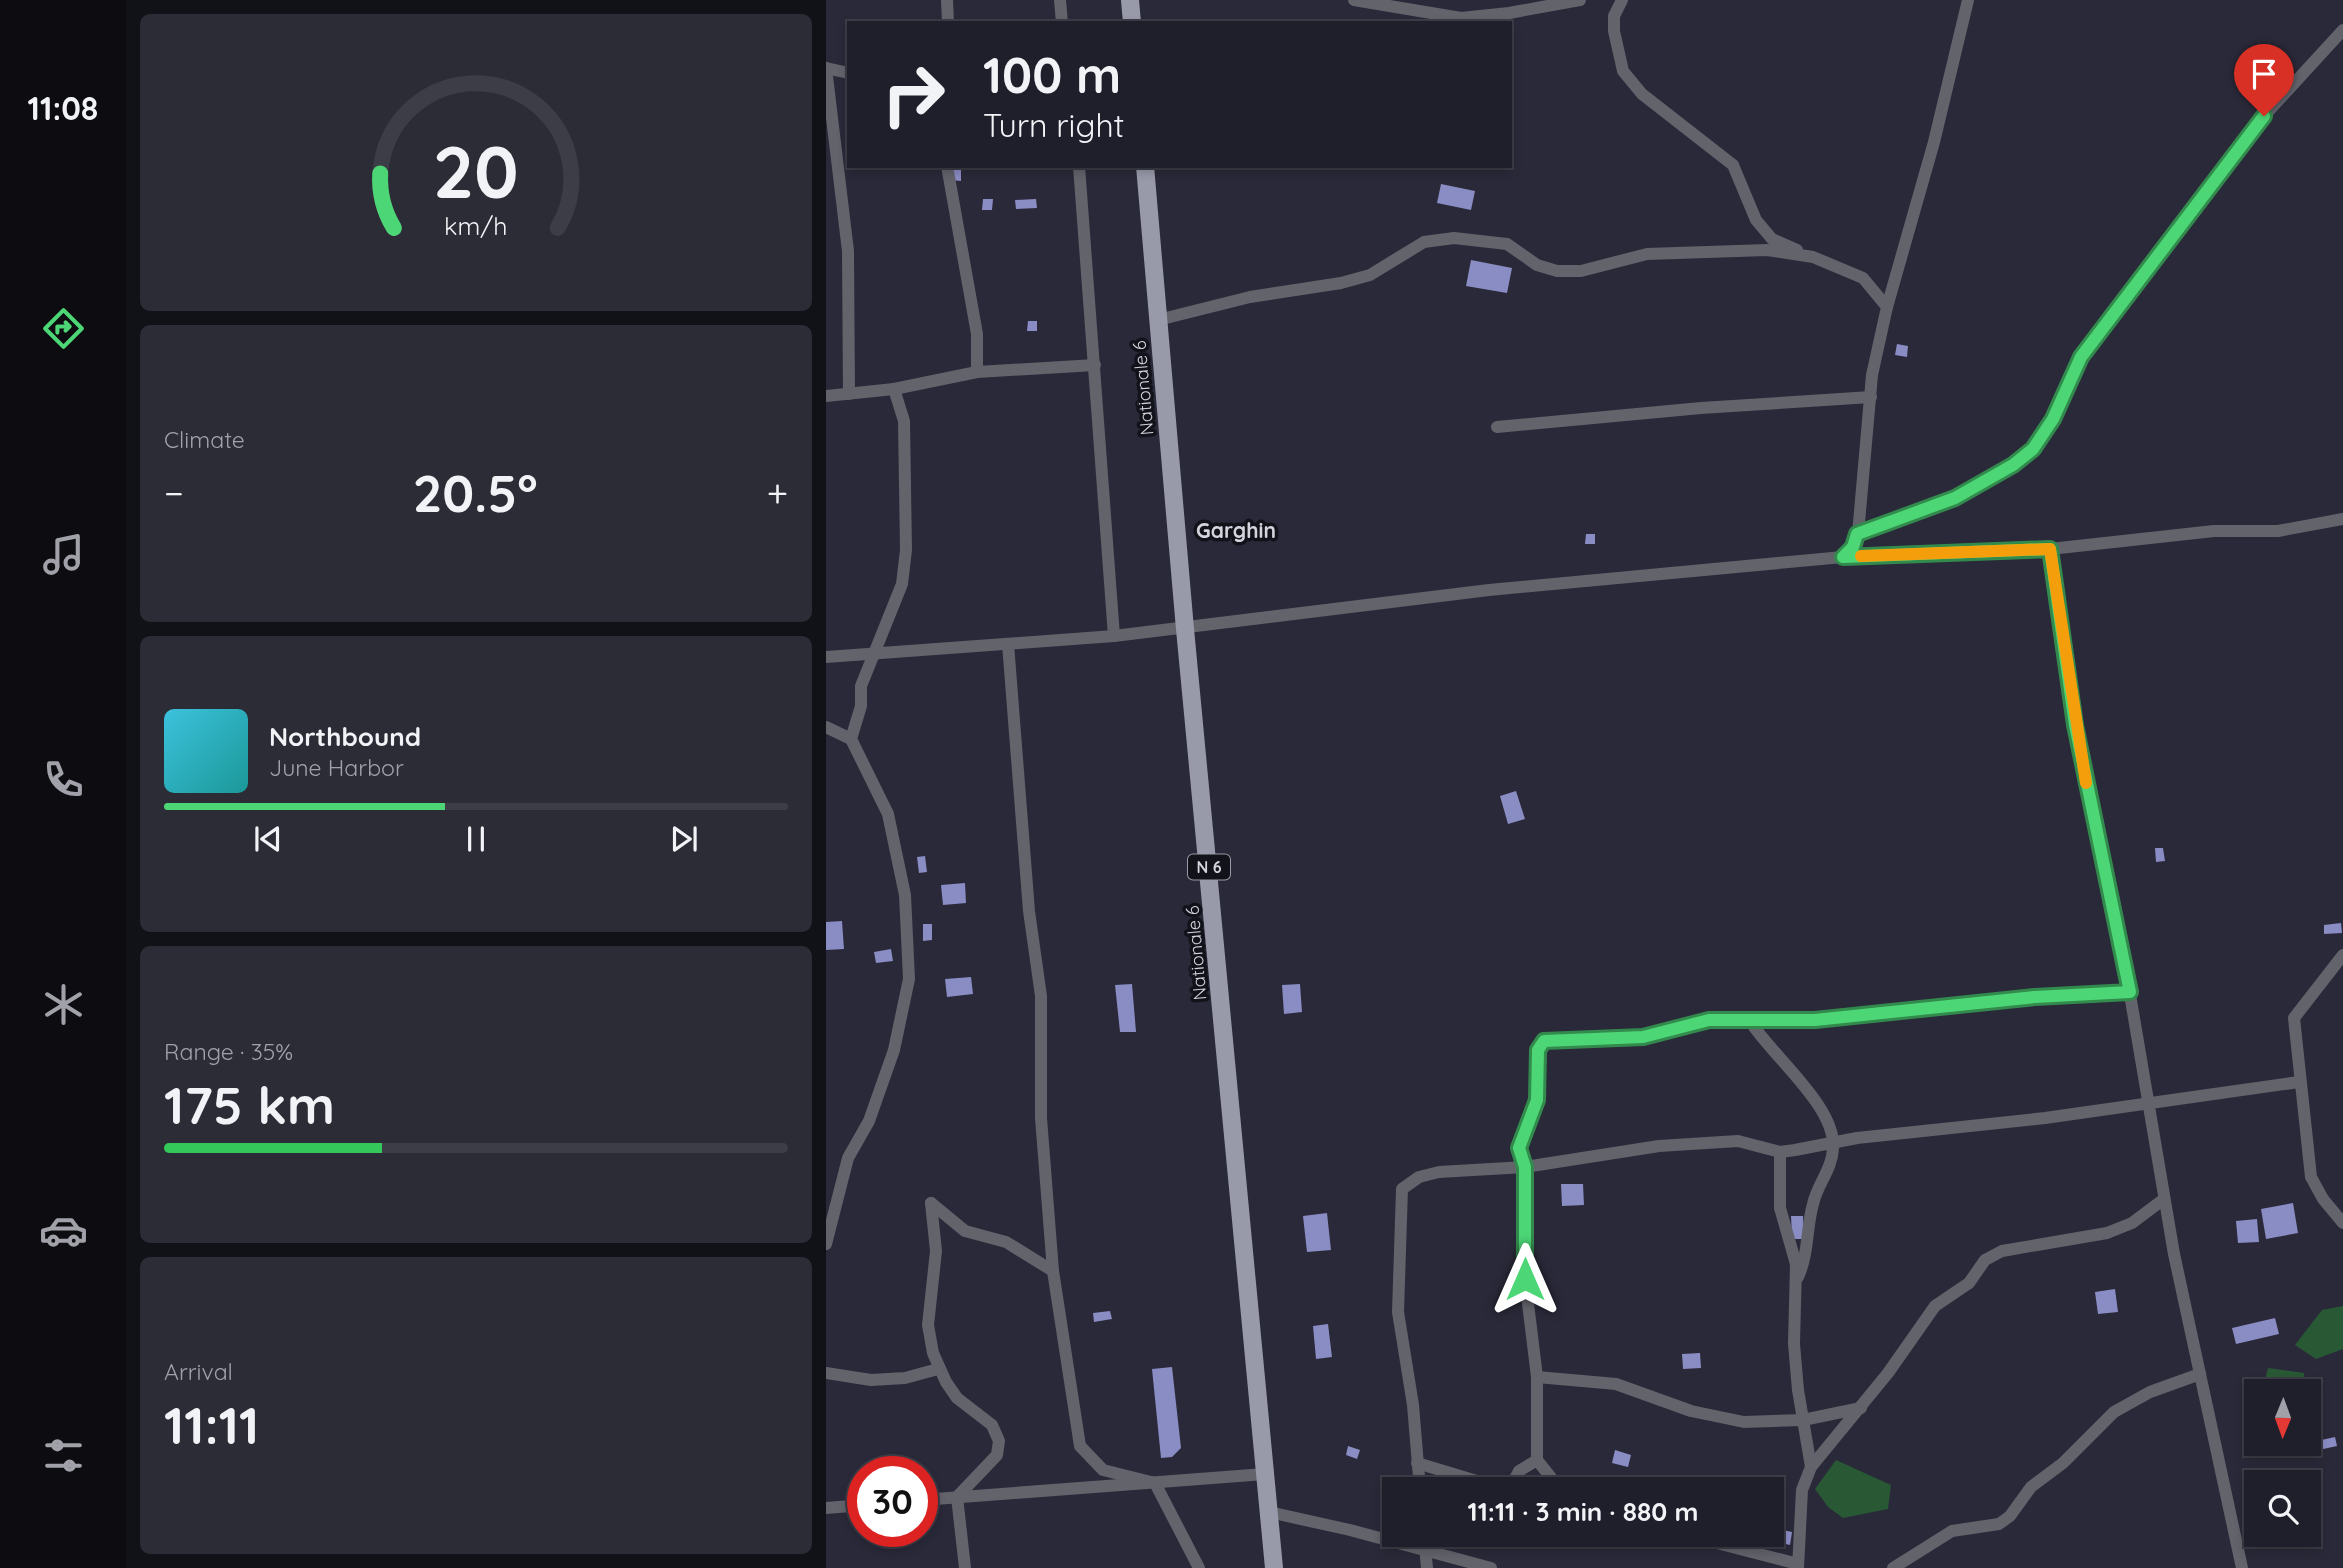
<!DOCTYPE html>
<html lang="en">
<head>
<meta charset="utf-8">
<style>
	body { margin:0; font-family:Quicksand,sans-serif; background:#2c2c37; color:#f1f3f6; height:100vh; display:flex; flex-direction:column; font-size:26px; white-space:nowrap }
	* { box-sizing:border-box; margin:0 }
	p { font-size:23px; color:#a1a2a9 }
	.icon { flex:none; width:38px; height:38px; fill:none; stroke:currentColor; stroke-width:2; stroke-linecap:round; stroke-linejoin:round }
	.map { position:relative; flex:1; overflow:hidden }
	.side { display:flex; flex-direction:column; gap:14px; padding:14px; background:#111118; width:700px }
	.side>* { flex:none }
	.guide { position:absolute; left:21px; top:21px; width:665px; height:147px; border-radius:0px; box-shadow:0 4px 10px #0003,0 0 0 2px #3c3d47; background:#1f1f2b; color:#f1f3f6; overflow:hidden }
	.needle { width:46px; rotate:181deg }
	.buttons { position:absolute; left:1418px; top:1379px; display:grid; gap:14px }
	.buttons a { display:grid; place-items:center; width:77px; height:77px; border-radius:0px; background:#1f1f2b; box-shadow:0 4px 10px #0003,0 0 0 2px #3c3d47; font-size:35px }
	.speed { position:absolute; left:21px; top:1456px; display:flex; gap:14px; font-size:35px; font-weight:700; text-align:center }
	.speed>* { display:grid; place-content:center; width:91px; height:91px; border-radius:50%; background:#1f1f2b; box-shadow:0 4px 10px #0003,0 0 0 2px #3c3d47; line-height:1 }
	.speed .limit { border:10px solid #d22; background:#fff; color:#111 }
	.pin { position:absolute; display:grid; place-items:center; width:60px; height:60px; color:#fff; margin:-72px -30px; border-radius:50% 50% 50% 0; rotate:-45deg; box-shadow:0 0 7px #0007 }
	.pin .icon { rotate:45deg }
	.me { position:absolute; width:77px; margin:-38px; rotate:0deg; stroke-linejoin:round; filter:drop-shadow(0 0 5px #0008) }
	.turn { display:flex; align-items:center; gap:24px; height:147px; padding:0 21px; font-size:32px }
	.turn .icon { width:91px; height:91px; stroke-width:2.5 }
	.turn b { display:block; font-size:49px; line-height:60px }
	.big { font-size:52px; font-weight:700; line-height:1.1 }
	.side .tile { flex:1; display:flex; flex-direction:column; justify-content:center; gap:10px; min-width:0; padding:0 24px; border-radius:10px; background:#2c2c37 }
	.side .dial { align-items:center; gap:0 }
	.dial svg { height:182px; overflow:visible; fill:none; stroke:#3c3d47; stroke-width:7; stroke-linecap:round; text-anchor:middle }
	.dial text { fill:#f1f3f6; stroke:none }
	.song { display:flex; align-items:center; gap:21px }
	.cover { width:84px; height:84px; border-radius:10px; background:linear-gradient(135deg,hsl(190 70% 55%),hsl(180 70% 35%)) }
	.played { height:7px; border-radius:4px; background:linear-gradient(90deg,#4dd676 45%,#3c3d47 45%) }
	.keys { display:flex; justify-content:space-around; direction:ltr }
	.heat { display:flex; justify-content:space-between; align-items:center; font-size:38px; direction:ltr }
	.charge { height:10px; border-radius:5px; background:linear-gradient(90deg,#34c759 35%,#3c3d47 0) }
	.trip { position:absolute; left:556px; top:1477px; width:402px; height:70px; border-radius:0px; background:#1f1f2b; box-shadow:0 4px 10px #0003,0 0 0 2px #3c3d47; font-weight:700; line-height:70px; text-align:center }
	main { display:flex; flex:1; min-height:0 }
	.tab-bar { display:flex; flex-direction:column; width:126px; justify-content:space-around; align-items:center; background:#0c0c11; color:#a1a2a9 }
	.tab-bar .icon { width:49px; height:49px }
	.tab-bar .selected { color:#4dd676 }
	.tab-bar b { font-size:32px; color:#f1f3f6 }
	.map>svg:first-child { display:block }
	.green { fill:#295835 }
	.building { fill:#8a8cc4 }
	.lines { fill:none; stroke-linecap:round; stroke-linejoin:round }
	.minor { stroke:#62636b; stroke-width:12 }
	.primary { stroke:#989aaa; stroke-width:18 }
	.route-casing { stroke:#328b4d; stroke-width:18 }
	.route { stroke:#4dd676; stroke-width:12 }
	.slow { stroke:#f59e0b; stroke-width:12 }
	.labels { text-anchor:middle; dominant-baseline:central; stroke-width:7; stroke-linejoin:round; paint-order:stroke }
	.shield { fill:#12131a; stroke:#999aa3; stroke-width:2 }
	.shield-label { font-size:16px; font-weight:bold; fill:#d3d4de }
	.street-label { font-size:18px; fill:#d3d4de; stroke:#12131a }
	.quarter-label { font-size:21px; font-weight:bold; fill:#d3d4de; stroke:#12131a }
</style>
</head>
<body>
<main>
<nav class="tab-bar">
<b>11:08</b>
<svg class="icon selected" aria-label="directions" viewBox="0 0 24 24"><path d="M12 3l9 9-9 9-9-9zM9 14v-3h6M13 9l2 2-2 2"/></svg>
<svg class="icon" aria-label="music" viewBox="0 0 24 24"><path d="M9 18V5l10-2v13"/><circle cx="6" cy="18" r="3"/><circle cx="16" cy="16" r="3"/></svg>
<svg class="icon" aria-label="phone" viewBox="0 0 24 24"><path d="M5 4h4l2 5-3 2q2 4 5 5l2-3 5 2v4C11 20 4 13 5 4z"/></svg>
<svg class="icon" aria-label="climate" viewBox="0 0 24 24"><path d="M12 3v18M4 7l16 10M4 17L20 7"/></svg>
<svg class="icon" aria-label="car" viewBox="0 0 24 24"><path d="M5 17H2v-5l4-1 3-4h7l3 4 3 1v5h-3M9 17h6M6 11h13"/><circle cx="7" cy="17" r="2"/><circle cx="17" cy="17" r="2"/></svg>
<svg class="icon" aria-label="filters" viewBox="0 0 24 24"><path d="M4 7h16M4 17h16"/><circle cx="9" cy="7" r="2"/><circle cx="15" cy="17" r="2"/></svg>
</nav>
<section class="side">
<div class="tile dial"><svg viewBox="0 0 100 80">
<path d="M14 69A42 42 0 1 1 86 69"/>
<path d="M14 69A42 42 0 0 1 8 45" stroke="#4dd676"/>
<text x="50" y="56" font-size="32" font-weight="700">20</text>
<text x="50" y="72" font-size="11">km/h</text>
</svg></div>
<div class="tile"><p>Climate</p>
<div class="heat"><a>−</a><b class="big">20.5°</b><a>+</a></div>
</div>
<div class="tile">
<div class="song"><i class="cover"></i><div><b>Northbound</b><p>June Harbor</p></div></div>
<div class="played"></div>
<div class="keys"><svg class="icon" aria-label="previous" viewBox="0 0 24 24"><path d="M18 5L8 12l10 7zM5 5v14"/></svg><svg class="icon" aria-label="pause" viewBox="0 0 24 24"><path d="M8 5v14M16 5v14"/></svg><svg class="icon" aria-label="next" viewBox="0 0 24 24"><path d="M6 5l10 7-10 7zM19 5v14"/></svg></div>
</div>
<div class="tile"><p>Range · 35%</p><b class="big">175 km</b><div class="charge"></div></div>
<div class="tile"><p>Arrival</p><b class="big">11:11</b></div>
</section>
<div class="map">
<svg width="1517" height="1568" viewBox="0 0 1517 1568">
	<rect width="100%" height="100%" fill="#292939"/>
	<g class="green">
		<polygon points="1517,1306 1517,1349 1490,1359 1469,1345 1496,1310"/>
		<polygon points="1442,1368 1478,1373 1479,1391 1436,1391"/>
		<polygon points="1010,1460 1065,1485 1062,1509 1017,1518 1002,1507 989,1489"/>
	</g>
	<g class="building">
		<polygon points="126,166 135,166 135,181 125,180"/>
		<polygon points="615,184 649,191 645,210 611,203"/>
		<polygon points="157,199 167,199 166,210 156,210"/>
		<polygon points="210,199 211,208 190,209 189,200"/>
		<polygon points="645,260 686,268 681,293 640,286"/>
		<polygon points="202,321 211,321 211,331 201,331"/>
		<polygon points="1071,344 1082,346 1081,357 1069,355"/>
		<polygon points="760,534 769,534 769,544 759,544"/>
		<polygon points="690,791 699,819 682,824 674,796"/>
		<polygon points="1329,848 1337,848 1339,861 1330,862"/>
		<polygon points="99,856 101,872 93,873 91,857"/>
		<polygon points="139,883 140,903 117,905 115,885"/>
		<polygon points="16,921 18,949 0,950 0,922"/>
		<polygon points="1515,923 1516,933 1498,934 1498,925"/>
		<polygon points="97,924 106,924 106,940 97,941"/>
		<polygon points="65,949 67,961 50,963 48,952"/>
		<polygon points="145,977 147,994 121,997 119,979"/>
		<polygon points="306,984 310,1032 294,1032 289,985"/>
		<polygon points="474,984 476,1012 458,1014 456,985"/>
		<polygon points="735,1184 757,1184 758,1205 736,1206"/>
		<polygon points="1467,1203 1472,1233 1440,1239 1435,1209"/>
		<polygon points="501,1213 505,1250 481,1252 477,1216"/>
		<polygon points="965,1216 977,1216 978,1239 966,1239"/>
		<polygon points="1431,1219 1433,1242 1412,1243 1410,1221"/>
		<polygon points="1289,1289 1292,1312 1272,1314 1269,1292"/>
		<polygon points="284,1311 286,1319 268,1322 267,1313"/>
		<polygon points="1449,1318 1453,1334 1410,1344 1406,1328"/>
		<polygon points="502,1324 506,1357 490,1359 487,1326"/>
		<polygon points="874,1353 875,1368 857,1369 856,1354"/>
		<polygon points="346,1367 355,1448 346,1457 335,1458 326,1369"/>
		<polygon points="1509,1437 1511,1446 1479,1453 1477,1444"/>
		<polygon points="522,1446 534,1450 531,1459 520,1455"/>
		<polygon points="789,1450 805,1455 802,1467 786,1463"/>
		<polygon points="892,1476 909,1477 908,1489 891,1489"/>
		<polygon points="947,1528 966,1532 964,1545 923,1536 947,1535"/>
	</g>
	<g class="lines">
		<g class="minor">
			<polyline points="121,0 122,23"/>
			<polyline points="234,0 236,23"/>
			<polyline points="528,0 635,18 683,13 754,0"/>
			<polyline points="796,0 788,16 788,31 797,71 816,94 907,165 930,220 946,239 971,250"/>
			<polyline points="0,68 22,251 23,394"/>
			<polyline points="0,68 23,73"/>
			<polyline points="253,166 288,636"/>
			<polyline points="1061,307 1108,142 1142,0"/>
			<polyline points="332,320 424,297 515,283 544,275 598,242 628,238 681,244 711,265 731,271 755,271 821,254 941,250 987,257 1037,278 1061,307 1046,375 1032,534 1027,547 1017,557"/>
			<polyline points="151,372 269,365"/>
			<polyline points="0,396 68,389"/>
			<polyline points="671,427 875,408 1045,397"/>
			<polyline points="1032,534 1129,498 1187,465 1207,449 1227,419 1255,357 1299,296 1438,116 1517,30"/>
			<polyline points="1224,549 1249,725 1288,900 1348,1254 1416,1568"/>
			<polyline points="182,644 203,911 215,996 215,1118 227,1271"/>
			<polyline points="0,657 288,636 663,590 1017,557 1224,549 1388,531 1452,531 1517,519"/>
			<polyline points="0,727 25,739"/>
			<polyline points="1517,955 1468,1018 1485,1177 1497,1199 1517,1223"/>
			<path d="M924,1021C946,1056 1011,1107 1007,1149C1006,1169 991,1185 987,1204C980,1229 983,1253 972,1277"/>
			<polyline points="954,1152 954,1208 970,1264 968,1344 972,1390 985,1467 976,1490 972,1568"/>
			<polyline points="105,1203 139,1231 180,1242 227,1271 254,1446 277,1470 329,1483 373,1568"/>
			<polyline points="105,1203 110,1251 102,1325 107,1353 120,1382 131,1398 166,1425 173,1441 171,1455 131,1497 139,1568"/>
			<polyline points="0,1244 22,1158 43,1121 68,1050 83,979 79,895 62,814 25,739 35,706 35,686 76,584 80,550 78,421 68,389 151,372 151,334 121,166"/>
			<polyline points="0,1373 45,1380 79,1378 112,1369"/>
			<polyline points="711,1377 790,1384 865,1411 918,1422 977,1420 1035,1408"/>
			<polyline points="591,1463 664,1485 690,1489"/>
			<polyline points="985,1467 1062,1373 1109,1306 1143,1283 1159,1260 1176,1251 1281,1233 1306,1223 1338,1199"/>
			<polyline points="684,1488 693,1471 711,1460"/>
			<polyline points="594,1489 587,1405 572,1312 576,1189 593,1177 613,1172 699,1167 833,1146 912,1141 954,1152 969,1150 1031,1138 1219,1118 1473,1082"/>
			<polyline points="734,1489 711,1460 711,1377 699,1279 699,1167 693,1148 711,1100 714,1044 718,1041 817,1037 883,1020 989,1020 1209,997 1304,992"/>
			<polyline points="96,1500 439,1474"/>
			<polyline points="0,1508 37,1505"/>
			<polyline points="443,1512 524,1530 665,1568"/>
			<polyline points="598,1535 601,1568"/>
			<polyline points="860,1535 972,1564"/>
			<polyline points="1067,1568 1126,1531 1173,1524 1184,1516 1205,1487 1237,1463 1288,1412 1324,1392 1374,1374"/>
		</g>
		<g class="primary">
			<polyline points="304,0 306,23"/>
			<polyline points="319,166 359,629 448,1568"/>
		</g>
	</g>
	<g class="lines">
		<g class="route-casing">
			<polyline id="route" points="699,1279 699,1167 693,1148 711,1100 712,1050 718,1041 817,1037 883,1020 989,1020 1209,997 1304,992 1249,725 1224,549 1017,557 1027,547 1031,534 1129,498 1187,465 1207,449 1227,419 1255,357 1438,116"/>
		</g>
		<use href="#route" class="route"/>
		<polyline class="slow" points="1035,556 1224,549 1260,783"/>
	</g>
	<g class="labels">
		<rect class="shield" x="362" y="854.5" width="42" height="25" rx="5"/>
		<g class="shield-label">
			<text x="383" y="867">N 6</text>
		</g>
		<g class="street-label">
			<text transform="translate(317 388) rotate(-95)">Nationale 6</text>
			<text transform="translate(370 953) rotate(-95)">Nationale 6</text>
		</g>
		<g class="quarter-label">
			<text x="410" y="530">Garghin</text>
		</g>
	</g>
</svg>
<div class="buttons">
<a><svg class="needle" viewBox="-14 -14 28 28"><path d="M0-13l5 13h-10z" fill="#e53935"/><path d="M0 13l5-13h-10z" fill="#a1a2a9"/></svg></a>
<a><svg class="icon" aria-label="search" viewBox="0 0 24 24"><circle cx="10" cy="10" r="6"/><path d="M15 15l6 6"/></svg></a>
</div>
<div class="speed"><div class="limit">30</div></div>
<div class="pin" style="left:1438px;top:116px;background:#d93025"><svg class="icon" aria-label="arrive" viewBox="0 0 24 24"><path d="M6 21V4h12l-3 4 3 4H6"/></svg></div>
<svg class="me" style="left:699px;top:1279px" viewBox="-20 -20 40 40"><path d="M0-17L14 15 0 8-14 15z" fill="#4dd676" stroke="#fff" stroke-width="4"/></svg>
<div class="trip">11:11 · 3 min · 880 m</div>
<div class="guide">
<div class="turn"><svg class="icon" aria-label="right" viewBox="0 0 24 24"><path d="M7 20v-9h11M14 6l5 5-5 5"/></svg><div><b>100 m</b>Turn right</div></div>
</div>
</div>
</main>
</body>
</html>
